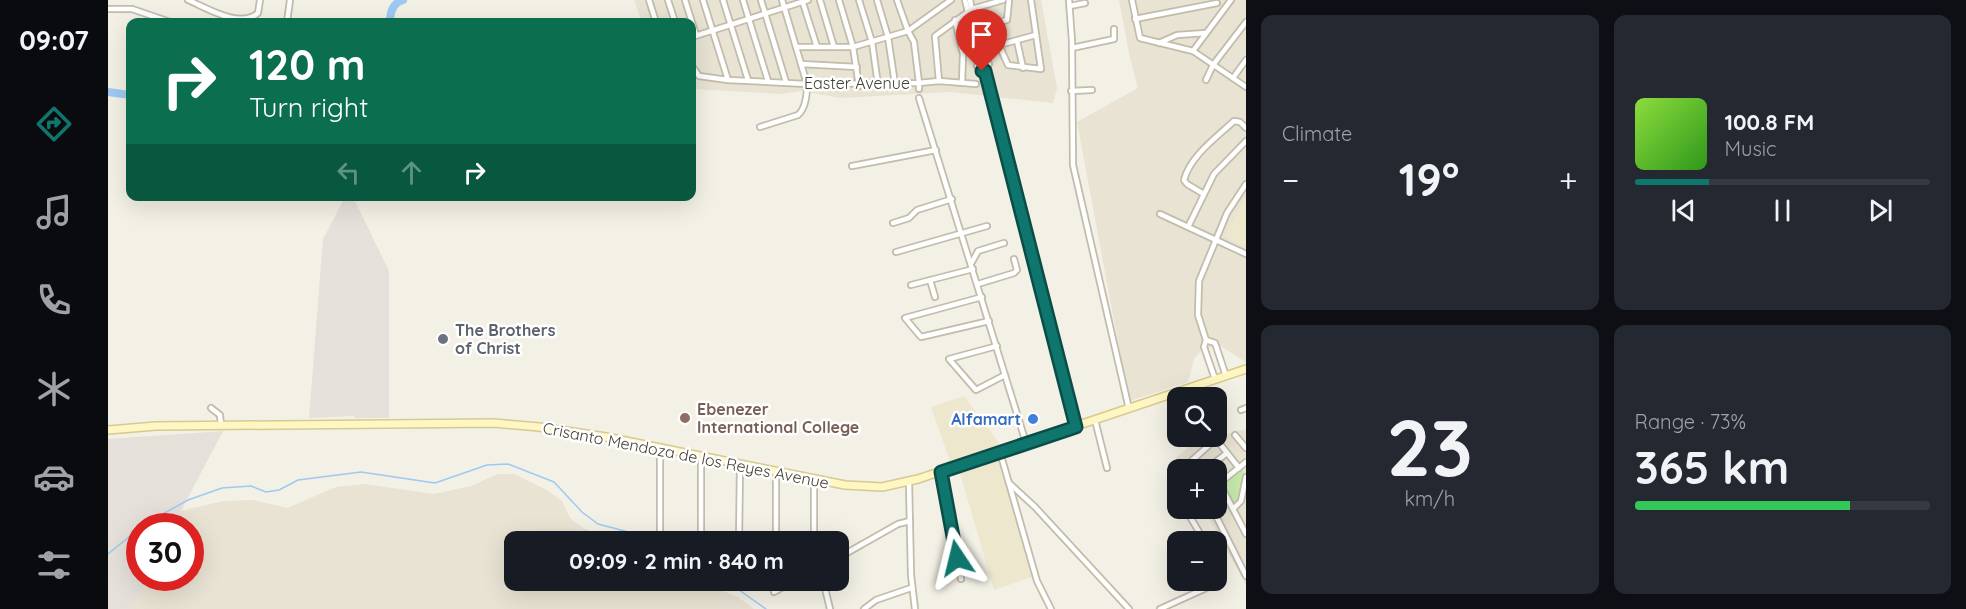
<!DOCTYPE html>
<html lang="en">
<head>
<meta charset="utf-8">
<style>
	body { margin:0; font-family:Quicksand,sans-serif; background:#242831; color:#f1f3f6; height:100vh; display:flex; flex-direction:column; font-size:22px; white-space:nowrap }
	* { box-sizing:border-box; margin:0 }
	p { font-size:20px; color:#9ea1a6 }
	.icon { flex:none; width:33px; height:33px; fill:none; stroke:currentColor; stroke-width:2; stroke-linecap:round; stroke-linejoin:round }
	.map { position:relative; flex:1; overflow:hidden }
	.sheet { display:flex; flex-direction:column; gap:15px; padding:15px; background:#0d0f14; width:720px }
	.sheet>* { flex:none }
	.banner { position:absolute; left:18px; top:18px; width:570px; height:183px; border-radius:12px; box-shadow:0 6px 24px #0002; background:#0b6e4f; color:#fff; overflow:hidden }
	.fabs { position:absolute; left:1059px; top:387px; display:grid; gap:12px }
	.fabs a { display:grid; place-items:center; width:60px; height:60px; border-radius:12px; background:#171b24; box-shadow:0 6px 24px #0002; font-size:30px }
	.speed { position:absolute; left:18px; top:513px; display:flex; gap:12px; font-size:30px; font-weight:700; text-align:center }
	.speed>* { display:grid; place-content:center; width:78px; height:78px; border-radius:50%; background:#171b24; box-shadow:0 6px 24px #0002; line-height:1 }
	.speed .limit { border:9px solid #d22; background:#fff; color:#111 }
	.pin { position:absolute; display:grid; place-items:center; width:51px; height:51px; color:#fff; margin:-62px -26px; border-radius:50% 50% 50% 0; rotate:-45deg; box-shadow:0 0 6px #0007 }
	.pin .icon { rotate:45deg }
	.me { position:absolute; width:66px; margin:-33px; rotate:350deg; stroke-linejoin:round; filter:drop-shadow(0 0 4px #0008) }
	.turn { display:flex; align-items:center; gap:21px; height:126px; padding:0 24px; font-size:27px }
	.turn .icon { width:78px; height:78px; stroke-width:2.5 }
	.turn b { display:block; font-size:42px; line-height:51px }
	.lanes { display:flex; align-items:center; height:57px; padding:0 24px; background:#0003; justify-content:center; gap:30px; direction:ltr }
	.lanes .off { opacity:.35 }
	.big { font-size:45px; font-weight:700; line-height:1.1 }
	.sheet .widget { flex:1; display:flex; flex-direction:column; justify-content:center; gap:9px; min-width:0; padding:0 21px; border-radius:12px; background:#242831 }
	.sheet .dial { align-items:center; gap:0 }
	.dial b { font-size:78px; line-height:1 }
	.song { display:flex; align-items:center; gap:18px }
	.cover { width:72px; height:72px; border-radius:9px; background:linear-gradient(135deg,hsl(90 70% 55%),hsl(110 70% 35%)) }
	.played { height:6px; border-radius:3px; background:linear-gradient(90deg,#0f766e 25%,#363941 25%) }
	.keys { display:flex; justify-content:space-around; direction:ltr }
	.heat { display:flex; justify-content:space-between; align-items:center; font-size:33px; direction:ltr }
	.charge { height:9px; border-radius:4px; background:linear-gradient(90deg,#34c759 73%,#363941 0) }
	.sheet .tiles { flex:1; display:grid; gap:15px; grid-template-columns:repeat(2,1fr) }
	.trip { position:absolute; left:396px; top:531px; width:345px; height:60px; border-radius:12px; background:#171b24; box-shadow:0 6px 24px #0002; font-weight:700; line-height:60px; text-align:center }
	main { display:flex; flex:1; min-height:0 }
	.menu { display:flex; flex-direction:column; width:108px; justify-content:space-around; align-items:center; background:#090b0e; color:#9ea1a6 }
	.menu .icon { width:42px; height:42px }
	.menu .selected { color:#0f766e }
	.menu b { font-size:27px; color:#f1f3f6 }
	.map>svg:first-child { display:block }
	.residential { fill:#e8e3d3 }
	.industrial { fill:#e5e1da }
	.education { fill:#ede7ce }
	.green { fill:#c8eaac }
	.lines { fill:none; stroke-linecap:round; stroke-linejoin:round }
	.stream { stroke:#9ec9f3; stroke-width:1.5 }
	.river { stroke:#9ec9f3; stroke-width:8 }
	.minor-casing { stroke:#c2bcaa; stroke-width:8 }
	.secondary-casing { stroke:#d6ca92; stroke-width:10 }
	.minor { stroke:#fff; stroke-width:4.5 }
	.secondary { stroke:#fff6c3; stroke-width:7 }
	.route-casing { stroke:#0a4d48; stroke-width:15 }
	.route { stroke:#0f766e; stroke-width:10 }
	.worship-dot { fill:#6b7280; stroke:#fff; stroke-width:2 }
	.education-dot { fill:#8d6e63; stroke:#fff; stroke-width:2 }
	.shop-dot { fill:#3f7fe0; stroke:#fff; stroke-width:2 }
	.labels { text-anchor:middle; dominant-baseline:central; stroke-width:5; stroke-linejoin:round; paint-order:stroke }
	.street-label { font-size:16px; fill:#464134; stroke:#fff }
	.worship-label { font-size:16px; font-weight:bold; fill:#5b616d; stroke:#fff; text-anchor:start }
	.education-label { font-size:16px; font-weight:bold; fill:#785e54; stroke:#fff; text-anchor:start }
	.shop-label { font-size:16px; font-weight:bold; fill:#366cbe; stroke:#fff; text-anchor:end }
</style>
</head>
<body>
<main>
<nav class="menu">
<b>09:07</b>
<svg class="icon selected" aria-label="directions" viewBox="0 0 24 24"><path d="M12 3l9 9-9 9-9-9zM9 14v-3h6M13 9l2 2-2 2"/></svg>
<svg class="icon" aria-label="music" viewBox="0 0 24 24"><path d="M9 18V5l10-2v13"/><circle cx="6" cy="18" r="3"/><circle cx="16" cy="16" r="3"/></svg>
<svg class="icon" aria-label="phone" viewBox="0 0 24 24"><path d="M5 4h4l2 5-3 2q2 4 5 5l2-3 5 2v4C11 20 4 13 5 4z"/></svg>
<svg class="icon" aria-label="climate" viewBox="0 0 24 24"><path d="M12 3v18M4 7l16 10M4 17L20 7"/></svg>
<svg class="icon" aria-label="car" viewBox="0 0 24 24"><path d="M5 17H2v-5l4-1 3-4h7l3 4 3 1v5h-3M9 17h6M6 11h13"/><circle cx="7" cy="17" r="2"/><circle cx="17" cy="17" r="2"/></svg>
<svg class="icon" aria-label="filters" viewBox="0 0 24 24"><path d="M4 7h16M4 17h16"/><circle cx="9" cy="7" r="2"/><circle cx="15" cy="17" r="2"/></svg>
</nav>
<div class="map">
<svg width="1138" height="609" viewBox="0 0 1138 609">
	<rect width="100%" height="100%" fill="#f3f0e5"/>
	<g class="residential">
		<polygon points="526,0 933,0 949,88 945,103 842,92 733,98 693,91 673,94 584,89 584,22 534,22"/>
		<polygon points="1011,0 1138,0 1138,362 1111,345 1093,351 1086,359 1080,382 1021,401 969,122 1030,88 1022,58"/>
		<polygon points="1138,429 1138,585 1096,509 1108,508 1108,470 1074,469 1068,458 1092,437 1108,436 1109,432 1112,436"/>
		<polygon points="390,474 406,474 437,489 454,501 462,518 475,528 511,541 406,542 406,580 573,581 601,585 630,597 646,609 23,609 39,578 82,578 82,526 65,526 73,511 115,501 145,500 179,508 228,487 256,484 326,494 363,486"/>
	</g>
	<g class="industrial">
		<polygon points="237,197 245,197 281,271 281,418 247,418 246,416 201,418 215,239"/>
		<polygon points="115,431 65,526 32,526 32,578 39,578 23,609 0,609 0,439"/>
	</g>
	<g class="education">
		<polygon points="1138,195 1138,247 1117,236"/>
		<polygon points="856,396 894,447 842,461 823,407"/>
		<polygon points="892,459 924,577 886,590 852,473"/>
	</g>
	<polygon class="green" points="1133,468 1136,472 1130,499 1125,503 1115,485"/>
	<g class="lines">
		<g class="stream">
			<polyline points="33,526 80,500 114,488 143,486 158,492 171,490 190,480 253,472 327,483 379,465 400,464 446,482 474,512 490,524 524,533 534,542"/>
			<polyline points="0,554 32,528"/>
			<polyline points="617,580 658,609"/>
		</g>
		<g class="river">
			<path d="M282,22C282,12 285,3 295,0"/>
			<polyline points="0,92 22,95"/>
		</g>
		<g class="minor-casing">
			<g id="minor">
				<path d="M80,0C99,8 132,29 150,13L152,0"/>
				<polyline points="541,0 548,22"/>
				<polyline points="560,0 567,22"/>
				<polyline points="577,0 588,35"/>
				<polyline points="595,0 620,80"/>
				<polyline points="615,0 640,80"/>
				<polyline points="635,0 660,81"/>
				<polyline points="653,0 678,82"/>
				<polyline points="694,0 709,47"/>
				<polyline points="712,0 726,47"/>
				<polyline points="731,0 745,47 751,86"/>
				<polyline points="751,0 764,42 770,85"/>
				<polyline points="769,0 780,37 787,84"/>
				<polyline points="857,0 860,12"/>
				<polyline points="862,0 872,52"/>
				<polyline points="961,0 964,41 965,165 1021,409"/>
				<polyline points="1024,0 1032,38 1085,51 1138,87"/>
				<polyline points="962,6 977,3"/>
				<polyline points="0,9 24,9 62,22"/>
				<polyline points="1027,19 1109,3"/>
				<polyline points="847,20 855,54 854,83"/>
				<polyline points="179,22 182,0"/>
				<polyline points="882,25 900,65 933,69 923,0"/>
				<polyline points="866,29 899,20 901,0"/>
				<polyline points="584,37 700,0"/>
				<polyline points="909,41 915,68"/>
				<polyline points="1051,43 1069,35 1098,33"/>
				<polyline points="891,45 928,35"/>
				<polyline points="688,47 745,47 800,31 789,0"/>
				<polyline points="964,48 1006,39 1006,29"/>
				<polyline points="1085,51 1123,0"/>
				<polyline points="873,56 869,66 872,70 877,71 881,64 878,59 873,59"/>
				<polyline points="693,64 749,67"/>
				<polyline points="584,66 591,76 620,80 699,84 811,83 806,42 800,31 843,0"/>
				<polyline points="877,71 968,427"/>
				<polyline points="1125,78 1138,60"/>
				<polyline points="1098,80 1105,65 1138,22"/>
				<polyline points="831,81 827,36 864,9 895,0"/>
				<polyline points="811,89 811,83 831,81 868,84"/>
				<polyline points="963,91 984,90"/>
				<polyline points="811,98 918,443"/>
				<path d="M652,127L690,115C698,108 699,94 699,84L674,0"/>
				<polyline points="744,166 828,150"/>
				<path d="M1094,193L1079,184L1076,180C1082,156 1109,137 1126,121L1132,122L1138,128"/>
				<polyline points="1052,214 1138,254"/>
				<polyline points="785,223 801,218 809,210 844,199"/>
				<polyline points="1080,227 1106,174 1138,141"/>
				<polyline points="788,252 879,226"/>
				<polyline points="864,262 870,251 896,243"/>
				<polyline points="822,280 827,297"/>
				<polyline points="870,284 906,273 909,270 906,259"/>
				<polyline points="803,285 865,269"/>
				<polyline points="874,297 797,318 813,337 881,321"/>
				<polyline points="1098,340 1107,343 1118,376"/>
				<polyline points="889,346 841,359 868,390 897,375"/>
				<polyline points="1107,379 1096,347 1098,340 1090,315 1091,281 1119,213 1138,184"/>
				<polyline points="103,408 112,415 113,426"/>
				<polyline points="1133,410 1138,408"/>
				<polyline points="987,420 999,468"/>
				<polyline points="1127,435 1138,448"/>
				<polyline points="892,452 929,581 943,609"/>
				<polyline points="593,455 593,542"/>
				<polyline points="1085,470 1081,463 1108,439 1131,468"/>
				<polyline points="1097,470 1119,453"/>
				<polyline points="833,472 853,579"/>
				<polyline points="706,479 706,542"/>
				<polyline points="801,482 803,575 807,609"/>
				<polyline points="901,483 927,507 1021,609"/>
				<polyline points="1112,484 1138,534"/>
				<polyline points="1108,486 1138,462"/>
				<polyline points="1104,508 1138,576"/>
				<polyline points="1125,509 1133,501 1138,477"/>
				<polyline points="1081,515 1097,542"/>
				<polyline points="552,539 552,447"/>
				<polyline points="631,542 632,464"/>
				<polyline points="668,542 668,472"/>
				<polyline points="730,561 737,554 790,524 802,521"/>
				<polyline points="715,580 722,609"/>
				<polyline points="666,592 688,580"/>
				<polyline points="756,609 768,600 803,588"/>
				<polyline points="1052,609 1107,584 1112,579 1115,570 1108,560"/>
			</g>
		</g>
		<g class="secondary-casing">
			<polyline id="secondary" points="0,430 48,426 386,423 431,427 498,437 737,485 774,487 810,479 1138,369"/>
		</g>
		<use href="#minor" class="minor"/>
		<use href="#secondary" class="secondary"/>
	</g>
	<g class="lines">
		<g class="route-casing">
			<polyline id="route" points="849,558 833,472 968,427 877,71 874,71"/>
		</g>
		<use href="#route" class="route"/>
	</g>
	<circle class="worship-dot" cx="335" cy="339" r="6"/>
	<circle class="education-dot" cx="577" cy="418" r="6"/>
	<circle class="shop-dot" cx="925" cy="419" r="6"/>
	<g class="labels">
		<g class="street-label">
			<text x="749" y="83">Easter Avenue</text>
			<text transform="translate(578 455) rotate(11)">Crisanto Mendoza de los Reyes Avenue</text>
		</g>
		<g class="worship-label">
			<text x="347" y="330">The Brothers<tspan x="347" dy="18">of Christ</tspan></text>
		</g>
		<g class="education-label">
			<text x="589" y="409">Ebenezer<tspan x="589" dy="18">International College</tspan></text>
		</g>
		<g class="shop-label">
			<text x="913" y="419">Alfamart</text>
		</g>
	</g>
</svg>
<div class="fabs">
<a><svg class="icon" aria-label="search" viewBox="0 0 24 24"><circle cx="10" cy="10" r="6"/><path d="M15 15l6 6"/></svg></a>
<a>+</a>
<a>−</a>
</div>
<div class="speed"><div class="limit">30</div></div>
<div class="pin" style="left:874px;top:71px;background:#d93025"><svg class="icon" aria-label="arrive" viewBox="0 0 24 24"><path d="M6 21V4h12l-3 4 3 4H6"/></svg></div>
<svg class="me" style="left:849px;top:558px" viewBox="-20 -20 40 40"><path d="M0-17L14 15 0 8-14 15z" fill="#0f766e" stroke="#fff" stroke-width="4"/></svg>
<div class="trip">09:09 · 2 min · 840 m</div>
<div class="banner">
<div class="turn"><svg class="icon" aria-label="right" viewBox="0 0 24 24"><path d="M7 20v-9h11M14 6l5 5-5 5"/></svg><div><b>120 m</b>Turn right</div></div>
<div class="lanes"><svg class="icon off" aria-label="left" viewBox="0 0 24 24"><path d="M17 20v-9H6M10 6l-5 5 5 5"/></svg><svg class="icon off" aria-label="ahead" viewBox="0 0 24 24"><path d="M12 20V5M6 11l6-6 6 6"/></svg><svg class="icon" aria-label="right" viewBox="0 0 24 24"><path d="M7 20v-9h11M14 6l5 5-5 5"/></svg></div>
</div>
</div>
<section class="sheet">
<div class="tiles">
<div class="widget"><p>Climate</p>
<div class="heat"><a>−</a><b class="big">19°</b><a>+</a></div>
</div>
<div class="widget">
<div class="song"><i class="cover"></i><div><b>100.8 FM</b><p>Music</p></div></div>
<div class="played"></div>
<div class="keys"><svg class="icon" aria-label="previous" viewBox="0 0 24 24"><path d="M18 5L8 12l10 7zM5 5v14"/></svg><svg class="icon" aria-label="pause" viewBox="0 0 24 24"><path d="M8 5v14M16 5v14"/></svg><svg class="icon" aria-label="next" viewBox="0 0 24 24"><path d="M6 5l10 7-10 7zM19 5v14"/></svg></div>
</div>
<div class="widget dial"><b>23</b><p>km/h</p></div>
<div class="widget"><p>Range · 73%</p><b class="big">365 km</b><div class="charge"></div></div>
</div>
</section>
</main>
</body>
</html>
